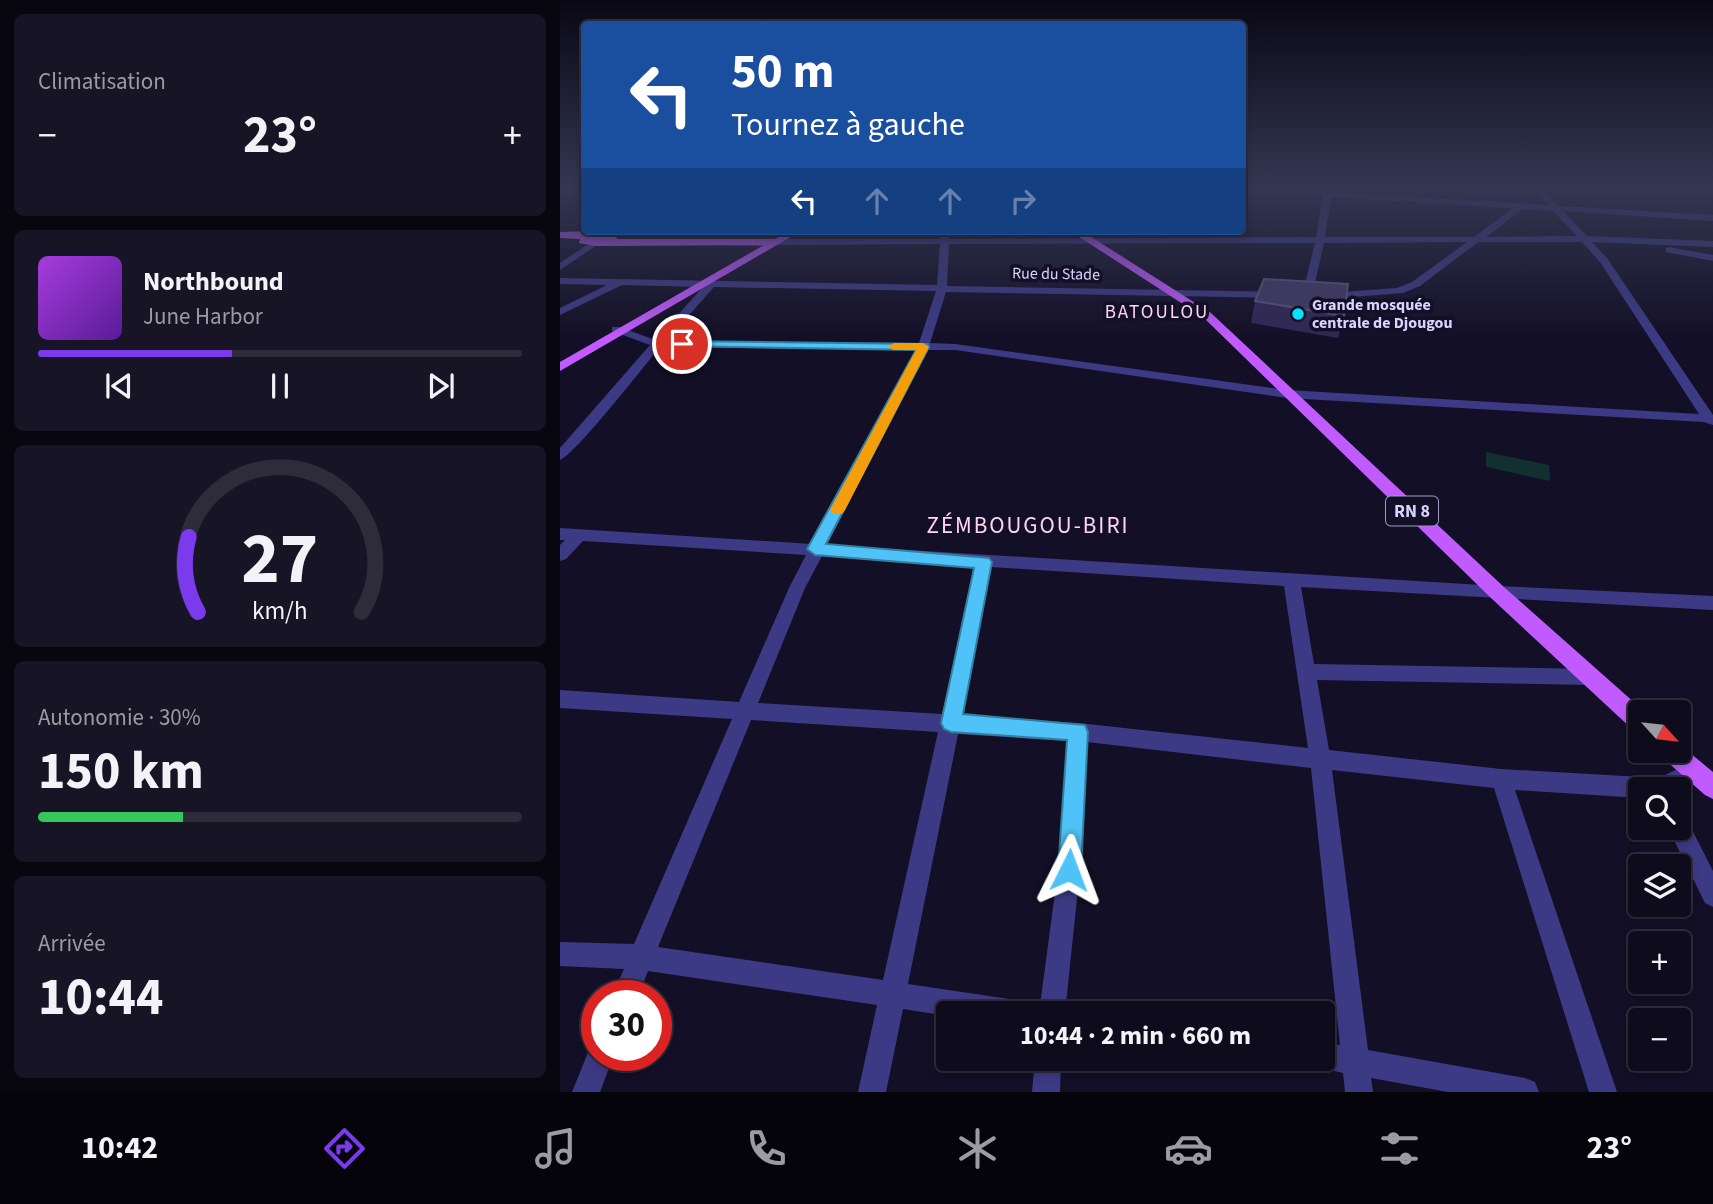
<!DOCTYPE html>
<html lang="fr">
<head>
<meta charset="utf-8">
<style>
	body { margin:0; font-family:"Source Sans 3",sans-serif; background:#171425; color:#f1f3f6; height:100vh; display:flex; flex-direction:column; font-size:26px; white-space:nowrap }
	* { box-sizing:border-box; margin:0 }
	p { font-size:23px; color:#9b9ba3 }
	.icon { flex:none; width:38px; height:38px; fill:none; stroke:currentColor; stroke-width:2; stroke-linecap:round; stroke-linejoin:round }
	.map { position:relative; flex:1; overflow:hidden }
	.details { display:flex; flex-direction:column; gap:14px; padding:14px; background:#08060f; width:560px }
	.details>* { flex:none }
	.guide { position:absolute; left:21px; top:21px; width:665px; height:214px; border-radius:7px; box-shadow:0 4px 10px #0003,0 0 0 2px #2e2b3b; background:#1a4fa0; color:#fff; overflow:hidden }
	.needle { width:46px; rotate:117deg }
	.controls { position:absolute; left:1068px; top:700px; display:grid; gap:14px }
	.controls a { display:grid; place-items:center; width:63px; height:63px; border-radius:7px; background:#0e0b1c; box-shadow:0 4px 10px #0003,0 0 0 2px #2e2b3b; font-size:35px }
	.speed { position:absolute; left:21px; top:980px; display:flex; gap:14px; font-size:35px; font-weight:700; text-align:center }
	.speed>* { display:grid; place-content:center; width:91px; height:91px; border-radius:50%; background:#0e0b1c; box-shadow:0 4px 10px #0003,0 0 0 2px #2e2b3b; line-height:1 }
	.speed .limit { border:10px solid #d22; background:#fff; color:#111 }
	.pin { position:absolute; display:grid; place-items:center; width:60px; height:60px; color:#fff; margin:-30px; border:4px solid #fff; border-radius:50%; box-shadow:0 2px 7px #0007 }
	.me { position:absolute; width:77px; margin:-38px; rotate:3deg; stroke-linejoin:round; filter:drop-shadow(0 0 5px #0008) }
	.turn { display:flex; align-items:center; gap:24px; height:147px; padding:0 35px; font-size:32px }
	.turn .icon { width:91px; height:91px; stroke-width:2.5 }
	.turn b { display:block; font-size:49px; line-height:60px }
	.lanes { display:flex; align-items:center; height:66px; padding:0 35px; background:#0003; justify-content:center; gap:35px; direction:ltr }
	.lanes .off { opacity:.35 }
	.big { font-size:52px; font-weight:700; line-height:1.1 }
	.details .card { flex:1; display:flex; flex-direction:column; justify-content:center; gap:10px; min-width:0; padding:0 24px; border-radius:10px; background:#171425 }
	.details .dial { align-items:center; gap:0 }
	.dial svg { height:182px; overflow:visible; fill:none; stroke:#2e2b3b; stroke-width:7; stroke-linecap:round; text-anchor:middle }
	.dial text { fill:#f1f3f6; stroke:none }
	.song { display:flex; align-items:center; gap:21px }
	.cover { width:84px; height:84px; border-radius:10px; background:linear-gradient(135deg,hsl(280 70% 55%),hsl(270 70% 35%)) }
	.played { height:7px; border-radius:4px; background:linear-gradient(90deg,#7c3aed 40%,#2e2b3b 40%) }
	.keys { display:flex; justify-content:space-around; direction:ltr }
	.heat { display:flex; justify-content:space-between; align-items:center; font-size:38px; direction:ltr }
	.charge { height:10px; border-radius:5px; background:linear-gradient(90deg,#34c759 30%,#2e2b3b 0) }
	.trip { position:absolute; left:376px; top:1001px; width:399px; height:70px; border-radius:7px; background:#0e0b1c; box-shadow:0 4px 10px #0003,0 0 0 2px #2e2b3b; font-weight:700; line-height:70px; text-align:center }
	.menu { display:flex; height:112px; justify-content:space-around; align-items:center; background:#06040b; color:#9b9ba3 }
	.menu .icon { width:49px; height:49px }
	.menu .on { color:#7c3aed }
	.menu b { font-size:32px; color:#f1f3f6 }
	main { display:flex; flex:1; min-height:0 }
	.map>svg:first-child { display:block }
	.green { fill:#12302f }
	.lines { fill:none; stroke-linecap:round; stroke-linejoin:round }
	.minor { fill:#3d3a85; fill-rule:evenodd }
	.primary { fill:#c25bff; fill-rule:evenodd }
	.wall { fill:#312854 }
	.building { fill:#433a66; stroke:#5a527e; stroke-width:2 }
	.route { fill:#4fc3f7; stroke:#337fa1; stroke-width:2 }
	.slow { fill:#f59e0b }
	.poi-dot { fill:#00e5ff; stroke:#130f26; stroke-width:2.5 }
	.labels { text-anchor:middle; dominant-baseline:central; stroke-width:7; stroke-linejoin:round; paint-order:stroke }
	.far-street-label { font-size:16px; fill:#d9d4ff; stroke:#130f26 }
	.far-poi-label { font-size:16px; font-weight:bold; fill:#d9d4ff; stroke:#130f26; text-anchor:start }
	.shield { fill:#130f26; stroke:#9e99be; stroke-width:2 }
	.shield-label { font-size:18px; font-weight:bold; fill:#d9d4ff }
	.far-quarter-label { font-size:19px; letter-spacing:2px; fill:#ffd6f0; stroke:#130f26 }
	.quarter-label { font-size:23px; letter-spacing:2px; fill:#ffd6f0; stroke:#130f26 }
</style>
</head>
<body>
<main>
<section class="details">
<div class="card"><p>Climatisation</p>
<div class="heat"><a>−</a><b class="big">23°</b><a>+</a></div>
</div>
<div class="card">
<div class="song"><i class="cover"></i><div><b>Northbound</b><p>June Harbor</p></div></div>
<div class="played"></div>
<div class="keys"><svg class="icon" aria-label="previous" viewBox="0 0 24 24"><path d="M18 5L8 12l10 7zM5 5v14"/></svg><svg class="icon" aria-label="pause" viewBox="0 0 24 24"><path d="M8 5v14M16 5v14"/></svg><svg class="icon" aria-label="next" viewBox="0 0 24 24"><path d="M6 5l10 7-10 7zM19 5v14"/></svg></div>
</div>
<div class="card dial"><svg viewBox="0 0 100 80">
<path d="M14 69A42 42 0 1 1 86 69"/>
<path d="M14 69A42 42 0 0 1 10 36" stroke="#7c3aed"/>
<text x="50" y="56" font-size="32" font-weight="700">27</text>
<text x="50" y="72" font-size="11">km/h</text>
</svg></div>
<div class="card"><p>Autonomie · 30%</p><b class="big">150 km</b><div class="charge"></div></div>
<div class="card"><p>Arrivée</p><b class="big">10:44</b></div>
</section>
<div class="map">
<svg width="1153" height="1092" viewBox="0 0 1153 1092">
	<rect width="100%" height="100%" fill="#130f26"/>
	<polygon class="green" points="926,452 989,465 990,481 926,467"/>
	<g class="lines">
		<g class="minor">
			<path d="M764,186H772L771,192L989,205L971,186H979L998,206L1153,215V221L1003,211L1027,236L1153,241V247L1032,242L1047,258L1153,415V425L1144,422L727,398L395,350H367L267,545L938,586L1153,596V610L741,587L754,664L1030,669L1037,671L1039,677L1037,683L1030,685L757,680L769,750L941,769L1099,778L1134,761L1141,764L1144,771C1134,796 1102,789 1080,789V798L955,790L1057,1092H1029L934,788L772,770L808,1050L965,1078L975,1082L979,1092H888L811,1078L813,1092H785L783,1073L753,1066L751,1059H763V1042L780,1045L751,768L527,742L520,870L505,1013H479L498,870L507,741L398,734L348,984L456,1000L465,1004L469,1013H388V1016L343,1009L326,1092H298L317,1005L88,971L78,996H52L64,969L0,966V942L74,944L172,719L0,708V690L179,702L229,588L246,555L23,541L6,559L0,561V545L5,540H0V528L252,544L356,350L100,347C84,366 15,455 0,460V448L90,345L52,331V327H60L95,340L143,287L62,285L0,315V308L47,285L0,284V278L377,285L380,244L218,245L214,242L218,239H380L382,231H388L389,239L756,237L763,196L682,191V187L763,192ZM771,197L953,208L914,237H765ZM963,209L993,211L1017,236L926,237ZM907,242L852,282L837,288L766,293L761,296L766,299L843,293L860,286L918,242H1022L1040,262L1139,414L727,390L395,344L370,343L386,292L719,298L724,295L719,292L387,286L389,244L755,243L742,296L747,299L752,296L764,243ZM154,287L376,291L359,343L106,341ZM262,556L415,566L382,714L198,703L245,588ZM431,567L724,586L748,748L518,723L401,715ZM191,720L378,732L323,980L98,947Z"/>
			<polygon points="33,241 40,243 0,270 0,263"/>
			<polygon points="1109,247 1153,255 1153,261 1106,252 1106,248"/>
			<polygon points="1118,815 1126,818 1153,871 1153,907 1145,903 1108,828 1118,828"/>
			<polygon points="37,1043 37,1055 54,1055 40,1092 12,1092 31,1045"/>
			<polygon points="475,1059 501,1059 500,1092 472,1092"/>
		</g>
		<g class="primary">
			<polygon points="32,231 54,231 57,239 215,239 229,231 241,231 0,371 0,362 204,245 36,246 19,243 20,239 0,238 0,232"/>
			<polygon points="510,231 522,231 651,313 945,588 1085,712 1080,712 1080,732 1072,729 931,598 643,317"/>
			<polygon points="1118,743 1153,772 1153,799 1145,795 1104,759 1101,751 1118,751"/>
		</g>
	</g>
	<polygon class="wall" points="695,301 784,316 778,338 691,323"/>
	<polygon class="building" points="704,279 788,284 784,316 695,301"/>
	<linearGradient id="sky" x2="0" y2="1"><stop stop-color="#0a0815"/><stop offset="0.55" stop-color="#333752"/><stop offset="1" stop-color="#333752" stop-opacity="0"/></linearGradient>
	<rect width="1153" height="339" fill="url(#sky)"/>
	<polygon class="route" points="122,341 368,344 369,347 266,544 429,558 432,562 403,714 525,725 528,732 521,870 517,878 509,882 501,878 498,870 507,740 391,732 384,729 381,723 414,568 255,555 247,549 356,350 118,346 116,344"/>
	<polygon class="slow" points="363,343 369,347 285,510 282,514 272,514 270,510 356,350 334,350 328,347 334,343"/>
	<circle class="poi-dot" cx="738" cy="314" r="7"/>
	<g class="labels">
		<g class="far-street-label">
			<text transform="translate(496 274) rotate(1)">Rue du Stade</text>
		</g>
		<g class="far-poi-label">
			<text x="752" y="305">Grande mosquée<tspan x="752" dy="18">centrale de Djougou</tspan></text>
		</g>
		<rect class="shield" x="826" y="496.5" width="52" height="29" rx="5"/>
		<g class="shield-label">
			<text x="852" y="511">RN 8</text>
		</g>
		<g class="far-quarter-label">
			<text x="597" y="312">BATOULOU</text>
		</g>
		<g class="quarter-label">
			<text x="468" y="525">ZÉMBOUGOU-BIRI</text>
		</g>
	</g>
</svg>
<div class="controls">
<a><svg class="needle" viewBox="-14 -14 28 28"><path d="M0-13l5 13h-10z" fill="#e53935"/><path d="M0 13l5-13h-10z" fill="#9b9ba3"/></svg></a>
<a><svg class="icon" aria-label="search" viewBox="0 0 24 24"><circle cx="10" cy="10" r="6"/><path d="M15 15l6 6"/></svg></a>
<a><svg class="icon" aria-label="layers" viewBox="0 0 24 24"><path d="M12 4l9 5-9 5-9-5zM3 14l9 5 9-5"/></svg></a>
<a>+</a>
<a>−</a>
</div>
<div class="speed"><div class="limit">30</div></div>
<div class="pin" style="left:122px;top:344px;background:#d93025"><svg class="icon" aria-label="arrive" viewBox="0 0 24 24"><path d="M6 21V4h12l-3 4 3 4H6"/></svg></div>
<svg class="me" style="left:509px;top:870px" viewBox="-20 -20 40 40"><path d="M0-17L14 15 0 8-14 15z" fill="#4fc3f7" stroke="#fff" stroke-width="4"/></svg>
<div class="trip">10:44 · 2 min · 660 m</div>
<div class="guide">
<div class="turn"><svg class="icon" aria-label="left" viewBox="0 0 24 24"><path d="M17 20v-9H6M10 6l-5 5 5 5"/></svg><div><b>50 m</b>Tournez à gauche</div></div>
<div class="lanes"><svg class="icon" aria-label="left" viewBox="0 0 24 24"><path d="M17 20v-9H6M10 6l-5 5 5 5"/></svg><svg class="icon off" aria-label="ahead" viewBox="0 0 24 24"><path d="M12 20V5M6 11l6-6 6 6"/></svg><svg class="icon off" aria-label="ahead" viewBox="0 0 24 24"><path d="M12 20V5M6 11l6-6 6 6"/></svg><svg class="icon off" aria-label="right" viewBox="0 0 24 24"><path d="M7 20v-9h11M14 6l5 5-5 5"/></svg></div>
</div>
</div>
</main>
<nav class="menu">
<b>10:42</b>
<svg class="icon on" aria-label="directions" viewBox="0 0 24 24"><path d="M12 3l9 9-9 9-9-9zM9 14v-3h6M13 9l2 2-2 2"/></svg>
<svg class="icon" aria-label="music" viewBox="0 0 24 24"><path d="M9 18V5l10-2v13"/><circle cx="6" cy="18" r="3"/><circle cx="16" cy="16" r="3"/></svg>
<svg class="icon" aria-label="phone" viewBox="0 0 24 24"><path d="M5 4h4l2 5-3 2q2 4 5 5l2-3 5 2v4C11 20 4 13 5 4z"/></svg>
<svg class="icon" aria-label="climate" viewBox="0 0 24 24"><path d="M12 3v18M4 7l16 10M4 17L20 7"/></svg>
<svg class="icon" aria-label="car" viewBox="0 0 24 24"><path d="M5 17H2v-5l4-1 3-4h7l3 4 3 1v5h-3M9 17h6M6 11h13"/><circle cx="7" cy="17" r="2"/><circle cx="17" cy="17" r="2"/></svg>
<svg class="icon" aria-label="filters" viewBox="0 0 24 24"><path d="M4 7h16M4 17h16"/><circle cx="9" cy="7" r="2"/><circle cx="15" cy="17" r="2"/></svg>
<b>23°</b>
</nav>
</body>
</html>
